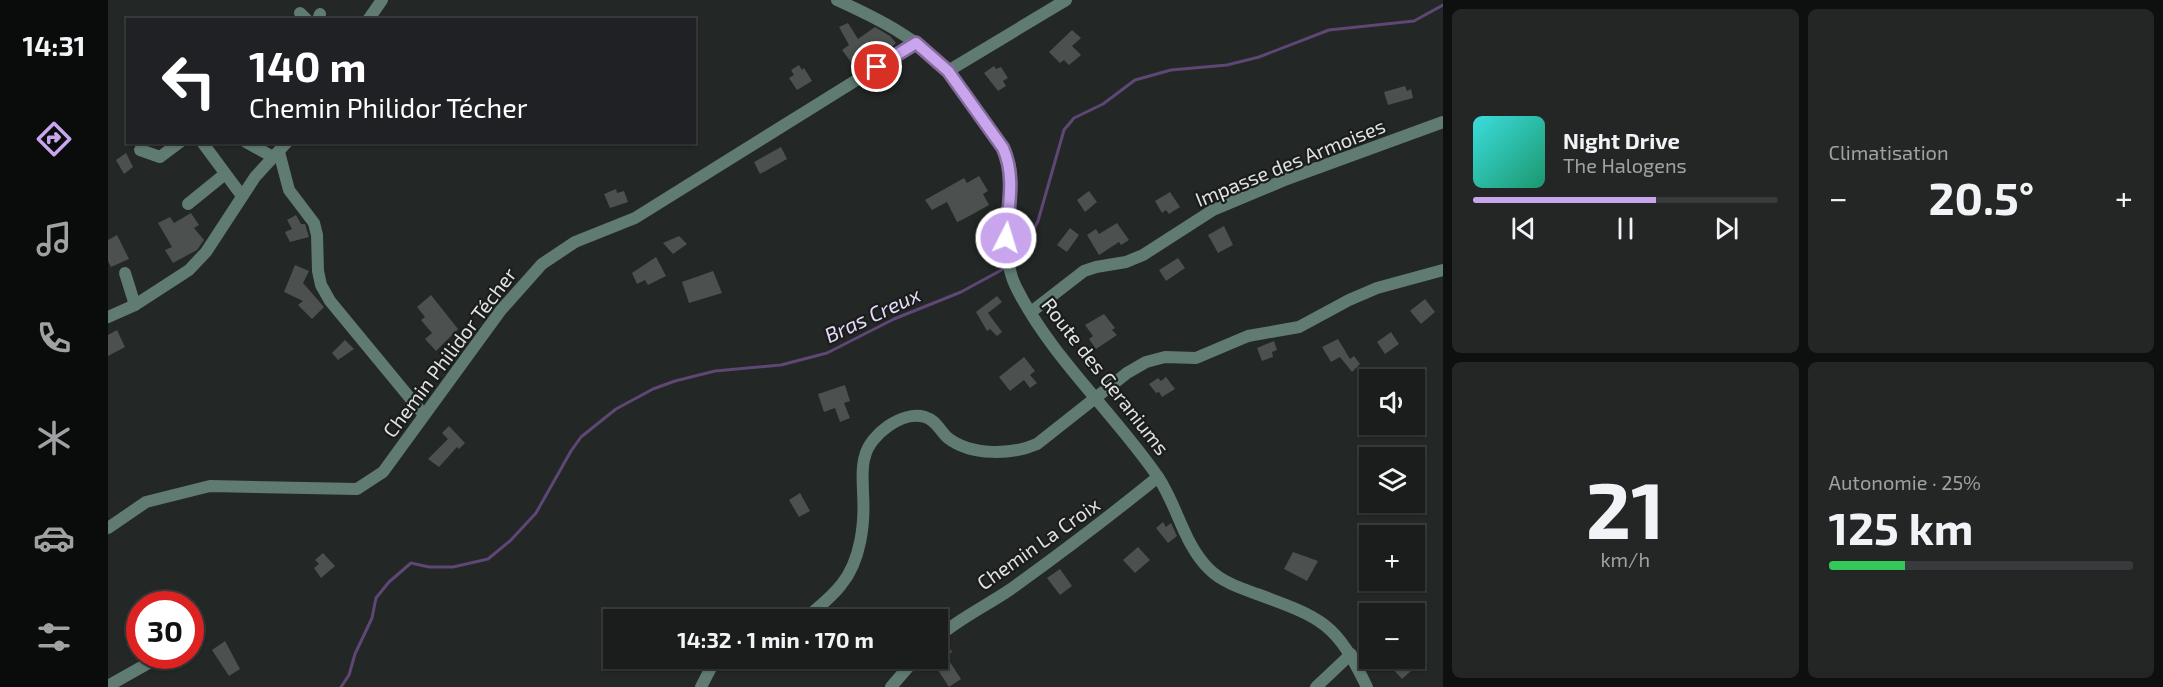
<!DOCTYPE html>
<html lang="fr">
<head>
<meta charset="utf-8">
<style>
	body { margin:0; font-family:"Exo 2",sans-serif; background:#232625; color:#f1f3f6; height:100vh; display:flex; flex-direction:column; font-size:22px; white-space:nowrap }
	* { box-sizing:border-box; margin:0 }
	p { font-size:20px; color:#9fa2a3 }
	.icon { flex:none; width:33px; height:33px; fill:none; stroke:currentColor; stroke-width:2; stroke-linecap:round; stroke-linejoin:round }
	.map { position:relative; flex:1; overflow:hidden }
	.drawer { display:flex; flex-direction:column; gap:9px; padding:9px; background:#0e100f; width:720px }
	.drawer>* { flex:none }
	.guide { position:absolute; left:18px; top:18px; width:570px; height:126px; border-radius:0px; box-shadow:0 2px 4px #0004,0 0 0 2px #383b3b; background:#202124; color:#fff; overflow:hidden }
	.buttons { position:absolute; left:1251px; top:369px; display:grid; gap:12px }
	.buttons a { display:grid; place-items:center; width:66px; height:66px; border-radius:0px; background:#1a1d1c; box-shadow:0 2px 4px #0004,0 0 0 2px #383b3b; font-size:30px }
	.speed { position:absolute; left:18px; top:591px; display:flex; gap:12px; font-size:30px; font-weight:700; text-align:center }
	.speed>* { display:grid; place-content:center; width:78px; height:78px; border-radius:50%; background:#1a1d1c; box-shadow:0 2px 4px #0004,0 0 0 2px #383b3b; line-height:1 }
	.speed .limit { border:9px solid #d22; background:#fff; color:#111 }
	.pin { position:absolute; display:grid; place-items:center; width:51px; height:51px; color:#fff; margin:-26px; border:3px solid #fff; border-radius:50%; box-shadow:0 2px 6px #0007 }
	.me { position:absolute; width:66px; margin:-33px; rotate:5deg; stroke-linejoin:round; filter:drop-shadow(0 0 4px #0008) }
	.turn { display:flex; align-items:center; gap:21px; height:126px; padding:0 24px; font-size:27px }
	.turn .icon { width:78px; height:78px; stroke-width:2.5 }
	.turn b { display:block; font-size:42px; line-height:51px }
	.big { font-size:45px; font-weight:700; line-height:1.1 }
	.drawer .card { flex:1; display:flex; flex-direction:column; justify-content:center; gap:9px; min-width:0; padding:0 21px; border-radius:9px; background:#232625 }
	.drawer .dial { align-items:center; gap:0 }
	.dial b { font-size:78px; line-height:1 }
	.song { display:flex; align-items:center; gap:18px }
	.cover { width:72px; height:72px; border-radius:9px; background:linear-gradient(135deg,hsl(180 70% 55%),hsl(160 70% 35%)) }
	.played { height:6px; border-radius:3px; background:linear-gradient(90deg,#c9a5ee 60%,#383b3b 60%) }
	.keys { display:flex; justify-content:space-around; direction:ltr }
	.heat { display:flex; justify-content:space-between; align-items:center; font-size:33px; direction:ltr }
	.charge { height:9px; border-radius:4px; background:linear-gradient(90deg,#34c759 25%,#383b3b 0) }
	.drawer .tiles { flex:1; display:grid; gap:9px; grid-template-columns:repeat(2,1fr) }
	.trip { position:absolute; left:495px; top:609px; width:345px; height:60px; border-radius:0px; background:#1a1d1c; box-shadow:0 2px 4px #0004,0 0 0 2px #383b3b; font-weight:700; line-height:60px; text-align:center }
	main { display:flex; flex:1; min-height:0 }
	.tabs { display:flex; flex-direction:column; width:108px; justify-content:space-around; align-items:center; background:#0a0c0b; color:#9fa2a3 }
	.tabs .icon { width:42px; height:42px }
	.tabs .selected { color:#c9a5ee }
	.tabs b { font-size:27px; color:#f1f3f6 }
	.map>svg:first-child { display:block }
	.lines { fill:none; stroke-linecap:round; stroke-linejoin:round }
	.stream { stroke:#5e4675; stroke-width:3 }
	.building { fill:#4c504f }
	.minor { stroke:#5f7b72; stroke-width:12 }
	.route-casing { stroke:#836b9b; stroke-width:15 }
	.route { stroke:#c9a5ee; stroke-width:10 }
	.labels { text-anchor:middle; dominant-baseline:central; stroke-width:4.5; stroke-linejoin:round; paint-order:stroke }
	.street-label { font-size:20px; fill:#e0e3e2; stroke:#1a1d1c }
	.water-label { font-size:21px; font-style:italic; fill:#e7d9f7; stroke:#1a1d1c }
</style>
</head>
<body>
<main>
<nav class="tabs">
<b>14:31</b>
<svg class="icon selected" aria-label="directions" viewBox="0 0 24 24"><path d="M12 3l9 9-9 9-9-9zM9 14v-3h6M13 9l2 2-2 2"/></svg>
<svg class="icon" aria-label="music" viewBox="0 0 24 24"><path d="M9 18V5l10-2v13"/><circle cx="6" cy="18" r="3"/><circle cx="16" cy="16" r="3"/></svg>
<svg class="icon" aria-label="phone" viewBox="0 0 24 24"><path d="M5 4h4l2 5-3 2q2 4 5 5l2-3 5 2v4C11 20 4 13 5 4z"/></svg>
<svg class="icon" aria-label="climate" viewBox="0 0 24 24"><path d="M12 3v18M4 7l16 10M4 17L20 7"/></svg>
<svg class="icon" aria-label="car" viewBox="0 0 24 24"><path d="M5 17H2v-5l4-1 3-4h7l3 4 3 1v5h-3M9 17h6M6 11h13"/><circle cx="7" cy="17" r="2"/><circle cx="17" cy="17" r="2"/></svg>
<svg class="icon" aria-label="filters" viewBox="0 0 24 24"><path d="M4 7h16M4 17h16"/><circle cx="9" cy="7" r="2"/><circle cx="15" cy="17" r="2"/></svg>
</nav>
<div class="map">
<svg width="1335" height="687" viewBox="0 0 1335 687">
	<rect width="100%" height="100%" fill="#232726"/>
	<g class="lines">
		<g class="stream">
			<polyline points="904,263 915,250 930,221 956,130 966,118 995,104 1027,80 1063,70 1119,65 1151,57 1221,30 1306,21 1335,5"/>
			<polyline points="233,687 241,675 247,654 264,618 268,598 281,582 303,563 321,567 345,567 380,559 403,540 428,513 463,451 473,437 508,409 545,389 567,381 607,371 673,365 719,353 786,319 853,292 899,267"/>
		</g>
	</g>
	<g class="building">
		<polygon points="740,23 750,39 767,27 782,36 788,43 777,53 775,51 746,66 734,50 741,45 731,27"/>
		<polygon points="964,30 973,38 964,46 973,55 961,65 956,60 952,63 941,52"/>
		<polygon points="691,65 694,70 696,68 704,81 689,90 681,78 686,75 683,70"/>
		<polygon points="886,66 888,69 893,67 900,78 895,81 898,86 890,91 876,73"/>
		<polygon points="1297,86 1299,91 1303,89 1305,98 1280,105 1276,92"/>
		<polygon points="673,147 679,159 652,174 646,162"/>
		<polygon points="18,153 25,167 16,174 8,160"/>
		<polygon points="871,176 880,191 875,194 881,205 854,220 849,222 839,202 824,210 817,200 856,178 859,183"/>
		<polygon points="508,189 509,193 516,191 520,202 502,208 496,194"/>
		<polygon points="981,191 989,202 977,212 969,200"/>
		<polygon points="1062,192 1072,207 1061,214 1058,210 1054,213 1047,201"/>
		<polygon points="83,213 91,225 86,228 96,240 89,250 65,263 57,250 64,247 50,223 62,217 66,223"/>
		<polygon points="188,215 193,224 197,224 201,237 182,242 177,232 184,229 179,220"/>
		<polygon points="1009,223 1021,240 1013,245 1011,242 991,255 979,235 988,229 991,234"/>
		<polygon points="1116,226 1125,245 1110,253 1100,235"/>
		<polygon points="962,228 971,235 959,252 949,245"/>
		<polygon points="9,235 21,259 3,267 0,261 0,240"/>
		<polygon points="571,236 579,244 565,254 555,243"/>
		<polygon points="548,257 558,276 540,285 537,280 529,284 524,273"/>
		<polygon points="1070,258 1077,268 1058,281 1051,270"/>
		<polygon points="187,265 201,271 195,283 216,307 204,319 190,305 195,301 176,292"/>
		<polygon points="605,271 614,293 581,303 574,282"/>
		<polygon points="323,295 350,329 328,351 317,339 324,333 313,320 317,317 309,307"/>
		<polygon points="889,296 894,302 880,313 894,332 889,336 882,329 879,331 868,312"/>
		<polygon points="1317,299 1327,312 1313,324 1302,311"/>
		<polygon points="996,314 1007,328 1004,330 1009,335 988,349 981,339 985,336 977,325"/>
		<polygon points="9,330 17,347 0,356 0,335"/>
		<polygon points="1283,332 1291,344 1277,354 1269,342"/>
		<polygon points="1230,339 1242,359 1246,356 1252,364 1244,372 1232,357 1223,362 1214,347"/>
		<polygon points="237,340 246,349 230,360 224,353"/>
		<polygon points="1166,341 1169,350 1164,352 1165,357 1154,361 1149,348"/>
		<polygon points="916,357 927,371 922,375 929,383 922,388 916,380 902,391 891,377"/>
		<polygon points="1058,377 1067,389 1054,397 1051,392 1048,393 1041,384 1050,378 1053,381"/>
		<polygon points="737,385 742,401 736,403 742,418 732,422 727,408 716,412 710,394"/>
		<polygon points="341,426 357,443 351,449 349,447 331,467 320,459 340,439 334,433"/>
		<polygon points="692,493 702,511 691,517 681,500"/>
		<polygon points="1055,522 1058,527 1063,523 1069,536 1060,543 1048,528"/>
		<polygon points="1030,547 1042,560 1027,573 1015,560"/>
		<polygon points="1185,552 1210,561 1199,581 1176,569"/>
		<polygon points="215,553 227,566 213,578 206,568 211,564 207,560"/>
		<polygon points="952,569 964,586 952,595 939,578"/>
		<polygon points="117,641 132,669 121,676 104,650"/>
		<polygon points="839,644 844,652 838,656 853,679 841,687 826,664 835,656 831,650"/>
		<polygon points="1293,660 1303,671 1294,679 1284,668"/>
	</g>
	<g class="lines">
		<g class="minor">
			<path d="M729,0C769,18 809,38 840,71C853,85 863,103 875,119C887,136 902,153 903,175C906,213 890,251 908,287C942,356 1007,414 1050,477C1069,505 1076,545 1101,569C1114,582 1132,588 1149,594C1215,618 1228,623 1259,687"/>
			<polyline points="192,13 199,20"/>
			<polyline points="210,20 212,14"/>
			<polyline points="260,20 274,0"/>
			<polyline points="840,71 958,0"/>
			<polyline points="94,142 134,196"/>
			<polyline points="138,142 165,157"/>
			<polyline points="32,150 52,157 72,142"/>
			<polyline points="171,152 181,190 206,223 209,235 210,271 213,285 222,301 316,415"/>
			<polyline points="80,204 117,174"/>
			<polyline points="17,273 27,305"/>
			<polyline points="923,312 976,271 988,267 1018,262 1035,255 1105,210 1179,179 1335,122"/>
			<polyline points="0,317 27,305 81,270 98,252 147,177 179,142"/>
			<polyline points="0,528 38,502 102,486 249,489 275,472 393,310 434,264 467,242 527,218 808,43"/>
			<path d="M696,620C708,609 723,598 733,585C753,561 757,523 755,493C755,481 753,468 757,456C762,435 794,410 817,417C828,420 832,431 840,438C863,456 904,455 929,444L1019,373L1038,362L1057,357L1088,358L1140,336L1191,327L1241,300L1269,288L1335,270"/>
			<path d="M830,637C852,618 878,606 903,589C953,553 1002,516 1050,477"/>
			<polyline points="0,686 53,656"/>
			<polyline points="593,687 608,658"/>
			<polyline points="783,687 808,658"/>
			<polyline points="1208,687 1243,654"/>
		</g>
	</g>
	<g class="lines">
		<g class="route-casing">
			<path id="route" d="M769,67L808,43L840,71L895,148C908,177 900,207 898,238"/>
		</g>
		<use href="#route" class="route"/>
	</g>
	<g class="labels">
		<g class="street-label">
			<text transform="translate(1182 162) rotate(-22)">Impasse des Armoises</text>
			<text transform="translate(341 352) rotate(-53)">Chemin Philidor Técher</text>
			<text transform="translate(998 376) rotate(52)">Route des Geraniums</text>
			<text transform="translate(930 543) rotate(-35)">Chemin La Croix</text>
		</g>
		<g class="water-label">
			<text transform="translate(764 314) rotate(-25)">Bras Creux</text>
		</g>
	</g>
</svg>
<div class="buttons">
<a><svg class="icon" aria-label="sound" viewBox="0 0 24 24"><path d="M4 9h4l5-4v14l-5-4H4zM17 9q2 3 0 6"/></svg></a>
<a><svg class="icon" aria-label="layers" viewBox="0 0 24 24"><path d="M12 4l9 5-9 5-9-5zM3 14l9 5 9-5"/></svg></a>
<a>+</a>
<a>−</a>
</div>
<div class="speed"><div class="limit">30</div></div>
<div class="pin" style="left:769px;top:67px;background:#d93025"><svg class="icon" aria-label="arrive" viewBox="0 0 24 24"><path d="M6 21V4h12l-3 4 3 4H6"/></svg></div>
<svg class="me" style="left:898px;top:238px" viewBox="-20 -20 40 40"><circle r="17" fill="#c9a5ee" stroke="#fff" stroke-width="3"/><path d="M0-11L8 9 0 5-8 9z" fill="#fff"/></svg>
<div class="trip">14:32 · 1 min · 170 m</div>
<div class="guide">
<div class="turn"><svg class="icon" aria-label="left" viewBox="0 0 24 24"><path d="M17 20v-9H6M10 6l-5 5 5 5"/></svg><div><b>140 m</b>Chemin Philidor Técher</div></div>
</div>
</div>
<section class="drawer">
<div class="tiles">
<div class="card">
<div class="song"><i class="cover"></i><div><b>Night Drive</b><p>The Halogens</p></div></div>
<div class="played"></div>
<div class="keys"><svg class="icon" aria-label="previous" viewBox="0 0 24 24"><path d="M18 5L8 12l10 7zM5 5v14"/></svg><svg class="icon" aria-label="pause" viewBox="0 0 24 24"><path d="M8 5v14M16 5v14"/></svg><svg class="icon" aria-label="next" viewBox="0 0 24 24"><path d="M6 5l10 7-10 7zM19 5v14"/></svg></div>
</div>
<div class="card"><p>Climatisation</p>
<div class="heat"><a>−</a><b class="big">20.5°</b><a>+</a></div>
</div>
<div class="card dial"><b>21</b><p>km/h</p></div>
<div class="card"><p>Autonomie · 25%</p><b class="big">125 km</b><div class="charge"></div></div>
</div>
</section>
</main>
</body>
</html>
